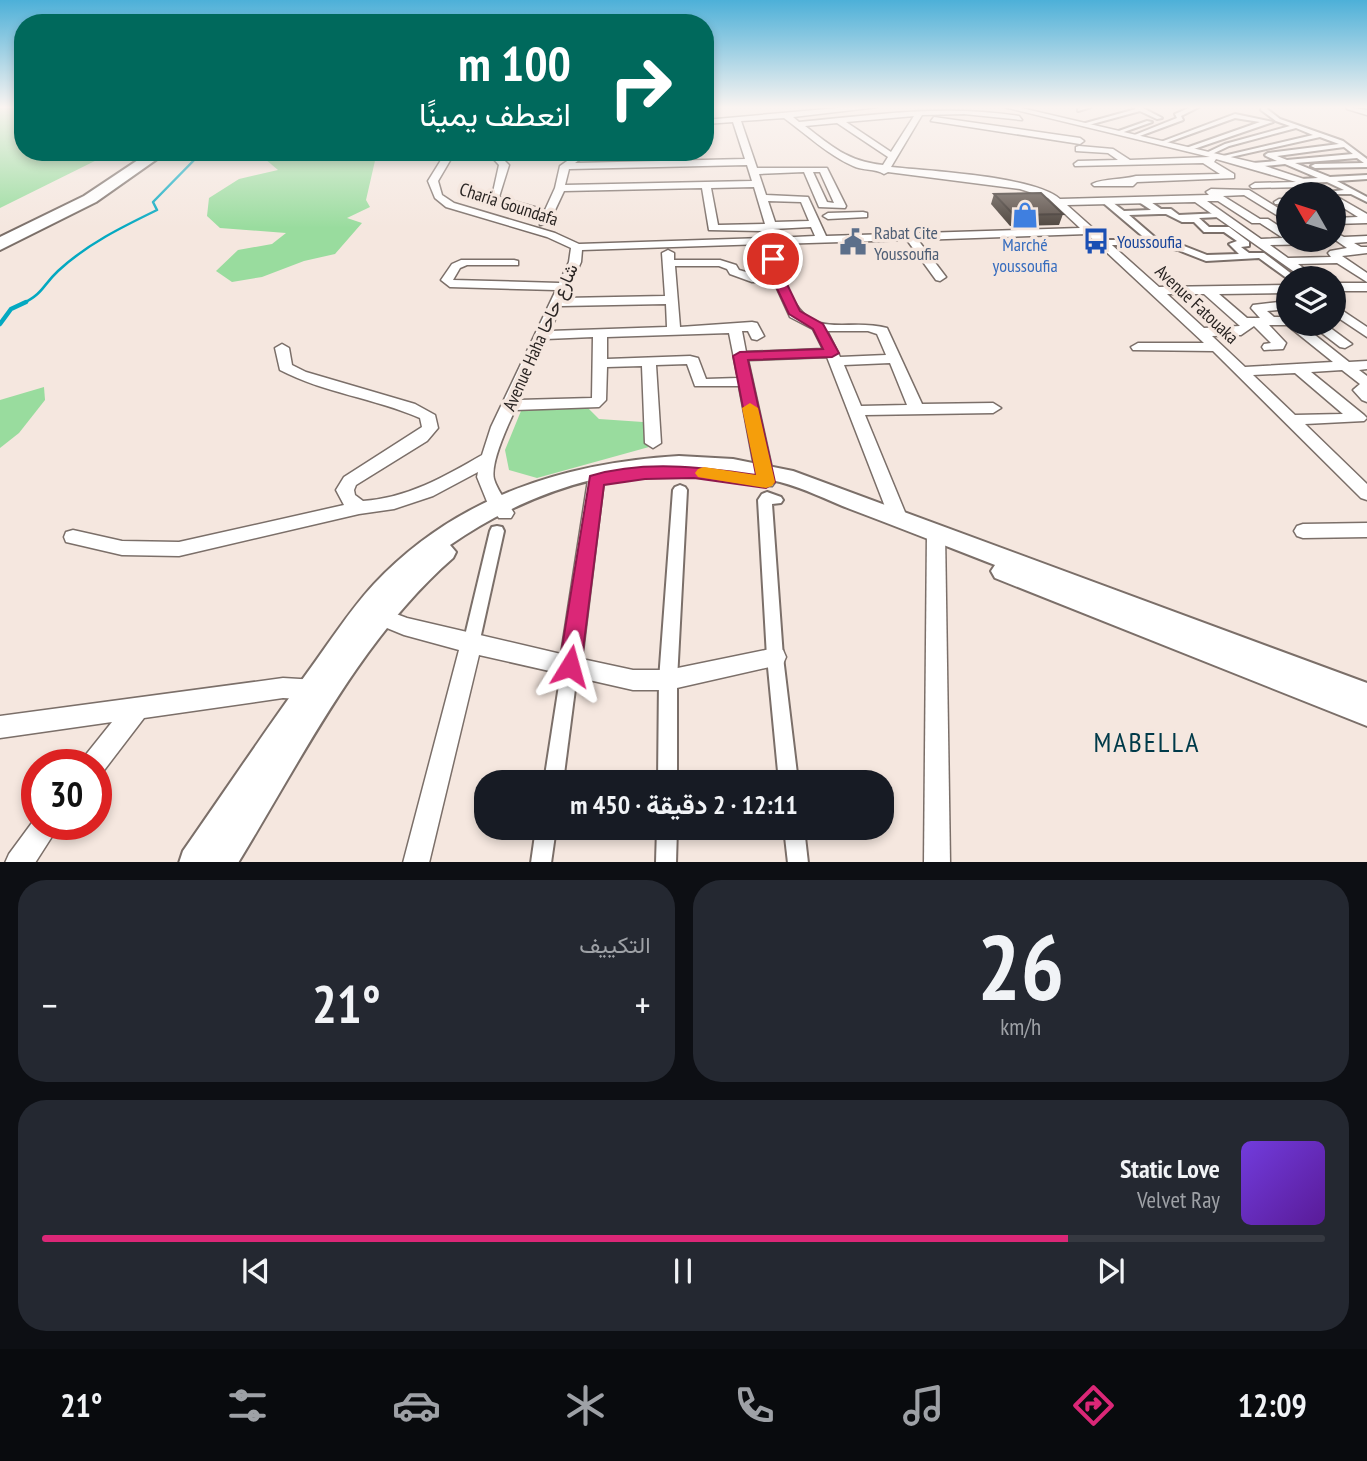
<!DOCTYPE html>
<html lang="ar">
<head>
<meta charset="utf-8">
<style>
	body { margin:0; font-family:"PT Sans Narrow",Vazirmatn,sans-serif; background:#242831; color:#f1f3f6; direction:rtl; height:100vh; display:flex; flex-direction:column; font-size:26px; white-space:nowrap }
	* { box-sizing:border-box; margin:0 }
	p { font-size:23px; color:#9ea1a6 }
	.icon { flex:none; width:38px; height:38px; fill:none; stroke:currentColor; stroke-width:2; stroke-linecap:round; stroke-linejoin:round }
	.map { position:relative; height:862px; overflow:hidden; direction:ltr }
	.details { display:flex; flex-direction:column; gap:18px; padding:18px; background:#0d0f14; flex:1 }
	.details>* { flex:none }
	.guide { position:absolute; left:14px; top:14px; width:700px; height:147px; border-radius:28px; box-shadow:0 4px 10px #0003; direction:rtl; background:#00695c; color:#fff; overflow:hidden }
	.needle { width:46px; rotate:309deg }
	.controls { position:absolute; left:1276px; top:182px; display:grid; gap:14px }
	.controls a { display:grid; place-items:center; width:70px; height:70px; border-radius:50%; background:#171b24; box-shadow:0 4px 10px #0003; font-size:35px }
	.speed { position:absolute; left:21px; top:749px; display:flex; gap:14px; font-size:35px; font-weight:700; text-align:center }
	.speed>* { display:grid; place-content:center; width:91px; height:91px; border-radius:50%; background:#171b24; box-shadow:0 4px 10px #0003; line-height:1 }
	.speed .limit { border:10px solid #d22; background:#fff; color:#111 }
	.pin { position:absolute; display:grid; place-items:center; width:60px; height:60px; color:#fff; margin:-30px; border:4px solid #fff; border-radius:50%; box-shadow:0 2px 7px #0007 }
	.me { position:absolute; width:77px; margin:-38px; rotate:8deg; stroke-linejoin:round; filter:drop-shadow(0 0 5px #0008) }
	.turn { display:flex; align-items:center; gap:24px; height:147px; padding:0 28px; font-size:32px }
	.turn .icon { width:91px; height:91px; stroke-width:2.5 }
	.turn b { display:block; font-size:49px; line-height:60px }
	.big { font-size:52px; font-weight:700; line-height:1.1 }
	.details .card { flex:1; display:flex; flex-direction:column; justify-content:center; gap:10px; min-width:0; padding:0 24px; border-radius:28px; background:#242831 }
	.details .dial { align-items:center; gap:0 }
	.dial b { font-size:91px; line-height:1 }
	.song { display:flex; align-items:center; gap:21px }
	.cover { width:84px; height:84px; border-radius:10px; background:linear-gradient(135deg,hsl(260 70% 55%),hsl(270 70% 35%)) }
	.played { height:7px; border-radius:4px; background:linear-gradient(90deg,#db2777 80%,#363941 80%) }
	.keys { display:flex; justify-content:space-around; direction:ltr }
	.heat { display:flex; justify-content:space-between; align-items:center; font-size:38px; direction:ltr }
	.details .tiles { flex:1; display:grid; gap:18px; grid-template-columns:1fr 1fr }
	.card:last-child { grid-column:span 2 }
	.trip { position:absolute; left:474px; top:770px; width:420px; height:70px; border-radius:28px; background:#171b24; box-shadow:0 4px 10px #0003; font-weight:700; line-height:70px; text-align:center; direction:rtl }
	.menu { display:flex; height:112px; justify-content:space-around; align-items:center; background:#090b0e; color:#9ea1a6 }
	.menu .icon { width:49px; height:49px }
	.menu .on { color:#db2777 }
	.menu b { font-size:32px; color:#f1f3f6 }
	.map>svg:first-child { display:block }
	.green { fill:#99dc9e }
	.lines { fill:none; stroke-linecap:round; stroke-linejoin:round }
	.stream-far1 { stroke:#04a9c1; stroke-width:2.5 }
	.stream { stroke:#04a9c1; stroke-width:4.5 }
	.pedestrian-casing { stroke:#7b6f69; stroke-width:4 }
	.minor-casing { stroke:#7b6f69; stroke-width:3 }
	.tertiary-casing { stroke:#7b6f69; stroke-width:4 }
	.trunk-casing { stroke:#7b6f69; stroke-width:4 }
	.pedestrian { fill:#fff; fill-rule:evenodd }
	.minor { fill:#fff; fill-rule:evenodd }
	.tertiary { fill:#fff; fill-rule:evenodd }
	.trunk { fill:#fff; fill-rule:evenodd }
	.wall { fill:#504740 }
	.building { fill:#5d524b; stroke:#413934; stroke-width:2 }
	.route { fill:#db2777; stroke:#8e194d; stroke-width:2 }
	.slow { fill:#f59e0b }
	.labels { text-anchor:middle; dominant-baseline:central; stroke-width:7; stroke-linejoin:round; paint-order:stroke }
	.far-street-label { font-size:18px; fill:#2a2523; stroke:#f5e7df }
	.far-service-label { font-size:18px; fill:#4e5e75; stroke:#f5e7df; text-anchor:start }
	.far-transit-label { font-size:18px; fill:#164399; stroke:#f5e7df; text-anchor:start }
	.far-shop-label { font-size:18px; fill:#366cbe; stroke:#f5e7df }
	.near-neighbourhood-label { font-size:28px; letter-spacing:2px; fill:#003a49; stroke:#f5e7df }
</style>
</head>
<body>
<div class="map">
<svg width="1367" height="863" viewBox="0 0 1367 863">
	<rect width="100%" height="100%" fill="#f5e7df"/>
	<g class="green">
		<polygon points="0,107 23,107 23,152 113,152 0,208"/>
		<polygon points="277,152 377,152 366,200 370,207 347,218 362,223 335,254 304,261 262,277 232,282 216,271 238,250 272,244 286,233 220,228 207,216 209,198 239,179 278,170 265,159"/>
		<polygon points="44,387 45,400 19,433 0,448 0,400"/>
		<polygon points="523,406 587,407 599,419 643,422 649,447 537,478 509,470 505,450"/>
	</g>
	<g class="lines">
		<path class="stream-far1" d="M22,304C44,293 42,286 58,271C87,244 122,227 157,210L153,202L202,152"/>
		<polyline class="stream" points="0,324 11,309 26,302"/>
		<g class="pedestrian-casing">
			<g id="pedestrian">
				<polygon points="1083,107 1091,107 1078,111 1078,109"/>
				<polygon points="1133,107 1141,107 1162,118 1157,119 1140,111 1085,126 1082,124 1136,109"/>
				<polygon points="1191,107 1199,107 1181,116 1183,120 1137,137 1132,136 1177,118 1175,114"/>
				<path d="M1262,107H1268L1267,109L1280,119L1343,141L1367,159V167L1315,168L1311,166L1315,164L1364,163L1357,158L1295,163L1330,177L1367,175V179L1337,181L1367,197V202L1351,194H1323L1327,192L1344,190L1327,182L1298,183V179H1301L1318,178L1285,164L1253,167L1249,165L1253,163L1277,161L1266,156L1265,155L1268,153L1339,144L1320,137L1222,159L1219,157L1313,135L1296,128L1229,146L1210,155H1206V153L1225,144L1290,126L1276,121L1261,110ZM1344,147L1353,154L1287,160L1277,156Z"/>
				<polygon points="1235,114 1273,122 1188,151 1185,149 1186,148 1260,122 1235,118 1163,144 1158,143"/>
				<polygon points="1147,121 1152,122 1121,133 1116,132"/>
				<path d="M1139,198H1145L1161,209H1171L1179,215L1222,213V217H1219L1199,218L1209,227H1229L1249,242V246L1241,247L1249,253H1264L1297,278L1288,279L1259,258L1206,261L1178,250L1155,245H1100L1099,243L1103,240H1147L1101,201L1108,199L1124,211L1151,210L1139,202ZM1159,214H1166L1182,222H1194L1204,232H1224L1237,241L1229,244L1239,254L1207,255L1184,246L1158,240L1129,215Z"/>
				<polygon points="680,485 685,487 687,490 677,680 677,782 658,782 659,680 673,490 675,487"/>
				<polygon points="767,492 781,497 783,500 781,503 772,504 783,657 798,782 779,782 767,657 758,500 762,494"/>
				<polygon points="497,526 502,527 504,531 479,644 477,649 471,651 465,649 463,644 490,531 492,527"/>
				<polygon points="570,659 576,661 578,666 563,782 544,782 562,666 564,661"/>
				<polygon points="536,828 556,828 551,863 531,863"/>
				<polygon points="657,828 677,828 676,863 656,863"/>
				<polygon points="784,828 804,828 808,863 788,863"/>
			</g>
		</g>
		<g class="minor-casing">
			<g id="minor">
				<path d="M849,107H878L793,117L799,122C873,115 945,104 1019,116L1022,120L964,114L922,115L891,167C929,171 1034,176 1060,199L1209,195L1206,192L1211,189L1249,190L1288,214V222L1244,195L1223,196L1260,219H1268L1288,232V240L1325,241L1320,244L1270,245L1288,258L1331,257L1328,253L1330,251L1347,248L1334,239V232L1344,237L1367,236V242L1354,243L1361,247H1367V253L1342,256L1367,273V282L1337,263L1298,264L1316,278H1303L1195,202L1067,205L1159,287L1288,285V293L1219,294L1247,318H1260L1251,308L1253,305L1288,301V309L1267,311L1274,317H1288V324H1301L1349,362L1367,361V369L1359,370L1367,376V402L1362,400L1353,390L1360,384L1342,370L1311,372L1364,415L1367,418L1364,421L1305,424L1367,484V500L1361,498L1213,351L1133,350L1131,347L1138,343H1204L1087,234L918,240L946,277L940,281L936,280L907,240L776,244C782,271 789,314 820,323C839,328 862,321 887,328L922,404L993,403L1001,408L993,413L865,415L907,517L904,522H892L889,517L827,357L748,360L775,482L772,486H760L757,482L739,386H695L687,364L656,365L661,443L653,448L645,443L642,366L607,367L606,400L599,407L515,410C508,425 490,463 494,479C498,492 507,502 514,513L511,518H499L488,504L477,477L478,472L433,496L394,509L359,514L179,556L122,555L66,542L64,537L66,532L73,530L122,541L179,542L344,505L336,490L344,477L422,427L420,418C374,398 324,393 280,370L275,348L282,344L289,348L292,365L306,372L415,404L435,415L438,428L427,441L356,485L354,490L355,495L363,501C407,498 444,477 482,455L491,427L556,290L450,287L441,280L452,264L461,260H514L518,261V265H467L460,268L453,280L559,283L569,262L571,248L547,237L446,207L435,198L428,181L446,152H455L438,181L442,195L454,203L555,233L579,244L764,238L762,231L709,230L702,188L564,191L549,223L540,225L542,215L491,201L499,165L487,152H496L509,165L499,197L545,210L555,188L560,166L580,152H590L575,163L745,159L733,122L705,124V120ZM914,116L891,152L846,122ZM784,118C806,134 828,155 853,166C863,171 875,168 884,174L888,172L1020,189L1048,198L1080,228L826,236L808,197L766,195L759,174L804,172L819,207L845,208L846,206L827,168H757L741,121ZM837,123L888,157L883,165C847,161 833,147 805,126ZM747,165L752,181L565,185L569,169ZM813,172H820L834,203L827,202ZM754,187L765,224L718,225L711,188ZM768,201L801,202L809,221L775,222ZM1207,201H1218L1252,223H1260L1283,238L1261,239ZM811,227L815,236L775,238L773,229ZM765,244L771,274H753L739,270L736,265L720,260H674V253L668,250L662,253L665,296L565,298L581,262L582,250ZM675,266H719L727,269L730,274L752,282H774L790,317L813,329L823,349L746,352L742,331H748L752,339L757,340L764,336L757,323L752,322L680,327ZM1167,294H1204L1240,326L1204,328ZM666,304L667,327L550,331L561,306ZM1269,325H1287L1333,362L1245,367L1212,336L1241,335L1254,326L1271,343L1264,344L1262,347L1264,350L1283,349L1286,343ZM827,331H868L877,334L886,355L840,357ZM729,333L738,378L706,379L698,358L690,356L607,359V337ZM593,337L592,398L519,400L546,339ZM890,363L907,405L861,406L844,365ZM1295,373L1343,414L1295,415L1253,375Z"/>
				<path d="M1004,107H1017L1256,163L1304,179L1332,194H1320L1305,187L1252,188L1250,186L1255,183L1296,182L1216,159L1214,162L1234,174V178L1137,182L1133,186H1094L1092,184C1104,178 1123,180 1136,176L1220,174L1203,163L1075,166L1074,164L1078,161L1118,160L1108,153L1076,151V147L1079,146L1113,149L1130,160L1210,157Z"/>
				<polygon points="1346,107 1367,110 1367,115 1347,109"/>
				<polygon points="934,117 1080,138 1084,141 1080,144 931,121"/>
				<polygon points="1334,195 1367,214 1367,223 1334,224 1334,218 1358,217 1334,202"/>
				<polygon points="1279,199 1288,199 1288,205 1275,204 1274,202"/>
				<polygon points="863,212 867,213 867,217 828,219 823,216 828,213"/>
				<rect x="1334" y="283" width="33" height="8"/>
				<polygon points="1334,305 1367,327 1367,337 1334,315"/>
				<polygon points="1310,324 1325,324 1352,344 1345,348 1340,347"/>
				<polygon points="596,474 602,476 604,480 582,659 633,670 668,670 775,648 783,650 786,657 783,664 668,690 633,690 479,655 429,863 403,863 459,650 404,635 365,619 362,613 365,607 372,605 407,618 561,654 588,480 590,476"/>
				<polygon points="1367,523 1367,537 1303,538 1297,536 1294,531 1297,526 1303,524"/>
				<polygon points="936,525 942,527 945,532 950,863 924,863 927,532 930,527"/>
				<polygon points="283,678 317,680 325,683 328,690 325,697 317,700 283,698 144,718 102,773 96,776 96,765 81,765 84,757 112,722 0,738 0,716"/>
				<polygon points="37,816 37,824 60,824 35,863 5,863 9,854"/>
			</g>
		</g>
		<g class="tertiary-casing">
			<path id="tertiary" d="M679,456L733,459L793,471L1367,683V726L995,578L991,571L995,565C946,546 898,527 850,509C827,500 804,488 780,482C660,452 551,476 450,545L456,552L453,558C361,638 301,760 238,863H179L183,851C224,792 265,731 307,673C329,643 349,611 374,584C456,497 563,463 679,456Z"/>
		</g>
		<g class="trunk-casing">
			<polygon id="trunk" points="150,152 167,152 96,202 0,250 0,237 84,196"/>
		</g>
		<use href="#pedestrian" class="pedestrian"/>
		<use href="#minor" class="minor"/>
		<use href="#tertiary" class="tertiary"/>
		<use href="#trunk" class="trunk"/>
	</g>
	<polygon class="wall" points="994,194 1063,214 1059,225 1010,226 991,204"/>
	<polygon class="building" points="1041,193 1063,214 1014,215 994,194"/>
	<linearGradient id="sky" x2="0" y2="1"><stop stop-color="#4db0d8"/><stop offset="0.47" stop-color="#faf4f1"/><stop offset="1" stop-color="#faf4f1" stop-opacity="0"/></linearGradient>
	<rect width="1367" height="228" fill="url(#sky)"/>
	<path class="route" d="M773,255L779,259L784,278L800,311L823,324L839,353L832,357L748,360L775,482L766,488L694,478L645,479L604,485L581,666L578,673L570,675L562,673L559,666L590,476C644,460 701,467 756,475L733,356L740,352L823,349L813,329L789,314L772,278L768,259Z"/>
	<polygon class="slow" points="750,403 758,408 775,482 772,486 766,488 698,477 695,473 698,469 704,467 756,475 742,408"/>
	<defs>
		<g id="shop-bare" transform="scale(2.1)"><path d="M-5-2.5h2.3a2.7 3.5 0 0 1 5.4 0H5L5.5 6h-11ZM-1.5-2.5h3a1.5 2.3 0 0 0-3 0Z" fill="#3f7fe0" stroke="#f5e7df" stroke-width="2.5" paint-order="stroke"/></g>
		<g id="bus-bare" transform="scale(2.1)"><path d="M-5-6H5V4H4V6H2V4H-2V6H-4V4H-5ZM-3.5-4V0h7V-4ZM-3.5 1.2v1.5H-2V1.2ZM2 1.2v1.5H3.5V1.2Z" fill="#1a4fb4" stroke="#f5e7df" stroke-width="2.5" paint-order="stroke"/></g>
		<g id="civic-bare" transform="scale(2.1)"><path d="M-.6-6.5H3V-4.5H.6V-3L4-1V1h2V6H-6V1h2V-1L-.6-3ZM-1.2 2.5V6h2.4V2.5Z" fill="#5c6f8a" stroke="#f5e7df" stroke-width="2.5" paint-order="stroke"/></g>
	</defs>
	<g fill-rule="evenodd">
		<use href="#shop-bare" x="1025" y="215"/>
		<use href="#bus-bare" x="1096" y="241"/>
		<use href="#civic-bare" x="853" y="242"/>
	</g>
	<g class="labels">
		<g class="far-street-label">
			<text transform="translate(509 204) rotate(18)">Charia Goundafa</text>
			<text transform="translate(1197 304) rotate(43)">Avenue Fatouaka</text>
			<text transform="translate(540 337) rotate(-66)">Avenue Haha شارع حاحا</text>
		</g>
		<g class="far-service-label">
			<text x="874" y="232">Rabat Cite<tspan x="874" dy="21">Youssoufia</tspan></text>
		</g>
		<g class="far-transit-label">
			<text x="1117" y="241">Youssoufia</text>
		</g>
		<g class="far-shop-label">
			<text x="1025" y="244">Marché<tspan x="1025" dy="21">youssoufia</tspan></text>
		</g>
		<g class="near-neighbourhood-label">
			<text x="1147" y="741">MABELLA</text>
		</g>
	</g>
</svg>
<div class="controls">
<a><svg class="needle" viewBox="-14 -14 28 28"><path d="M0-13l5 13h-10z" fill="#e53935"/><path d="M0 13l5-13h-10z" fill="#9ea1a6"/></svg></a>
<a><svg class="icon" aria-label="layers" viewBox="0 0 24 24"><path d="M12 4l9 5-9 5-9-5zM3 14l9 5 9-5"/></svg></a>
</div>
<div class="speed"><div class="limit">30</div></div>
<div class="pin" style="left:773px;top:259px;background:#d93025"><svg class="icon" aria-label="arrive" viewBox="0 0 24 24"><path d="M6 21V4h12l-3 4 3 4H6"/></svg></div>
<svg class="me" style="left:570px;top:666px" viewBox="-20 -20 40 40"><path d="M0-17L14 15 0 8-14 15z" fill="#db2777" stroke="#fff" stroke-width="4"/></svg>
<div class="trip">12:11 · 2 دقيقة · 450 m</div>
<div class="guide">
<div class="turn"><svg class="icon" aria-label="right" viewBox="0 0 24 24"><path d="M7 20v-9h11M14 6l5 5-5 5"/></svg><div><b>100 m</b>انعطف يمينًا</div></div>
</div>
</div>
<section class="details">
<div class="tiles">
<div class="card dial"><b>26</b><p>km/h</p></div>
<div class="card"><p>التكييف</p>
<div class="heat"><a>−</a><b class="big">21°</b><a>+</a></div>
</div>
<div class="card">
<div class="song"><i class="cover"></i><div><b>Static Love</b><p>Velvet Ray</p></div></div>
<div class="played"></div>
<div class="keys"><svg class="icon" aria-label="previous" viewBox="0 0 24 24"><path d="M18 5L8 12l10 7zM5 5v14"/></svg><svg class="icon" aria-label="pause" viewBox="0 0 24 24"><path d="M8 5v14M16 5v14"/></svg><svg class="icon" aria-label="next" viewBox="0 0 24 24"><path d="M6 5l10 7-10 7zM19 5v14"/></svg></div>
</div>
</div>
</section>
<nav class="menu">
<b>12:09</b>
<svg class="icon on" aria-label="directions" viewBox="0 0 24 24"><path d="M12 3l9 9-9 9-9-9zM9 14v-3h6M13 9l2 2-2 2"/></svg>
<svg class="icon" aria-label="music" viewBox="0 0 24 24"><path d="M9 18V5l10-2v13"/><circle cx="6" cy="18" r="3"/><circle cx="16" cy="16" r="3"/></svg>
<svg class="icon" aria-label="phone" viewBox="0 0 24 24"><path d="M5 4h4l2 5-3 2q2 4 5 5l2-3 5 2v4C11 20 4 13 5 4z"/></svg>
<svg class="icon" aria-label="climate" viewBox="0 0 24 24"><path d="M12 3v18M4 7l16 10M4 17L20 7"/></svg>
<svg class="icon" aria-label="car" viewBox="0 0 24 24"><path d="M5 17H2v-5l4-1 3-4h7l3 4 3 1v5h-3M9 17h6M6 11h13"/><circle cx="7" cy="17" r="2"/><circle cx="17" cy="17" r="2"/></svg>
<svg class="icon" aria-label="filters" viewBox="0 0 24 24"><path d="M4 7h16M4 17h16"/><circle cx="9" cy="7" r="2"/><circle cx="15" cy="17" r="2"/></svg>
<b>21°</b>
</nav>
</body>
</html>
